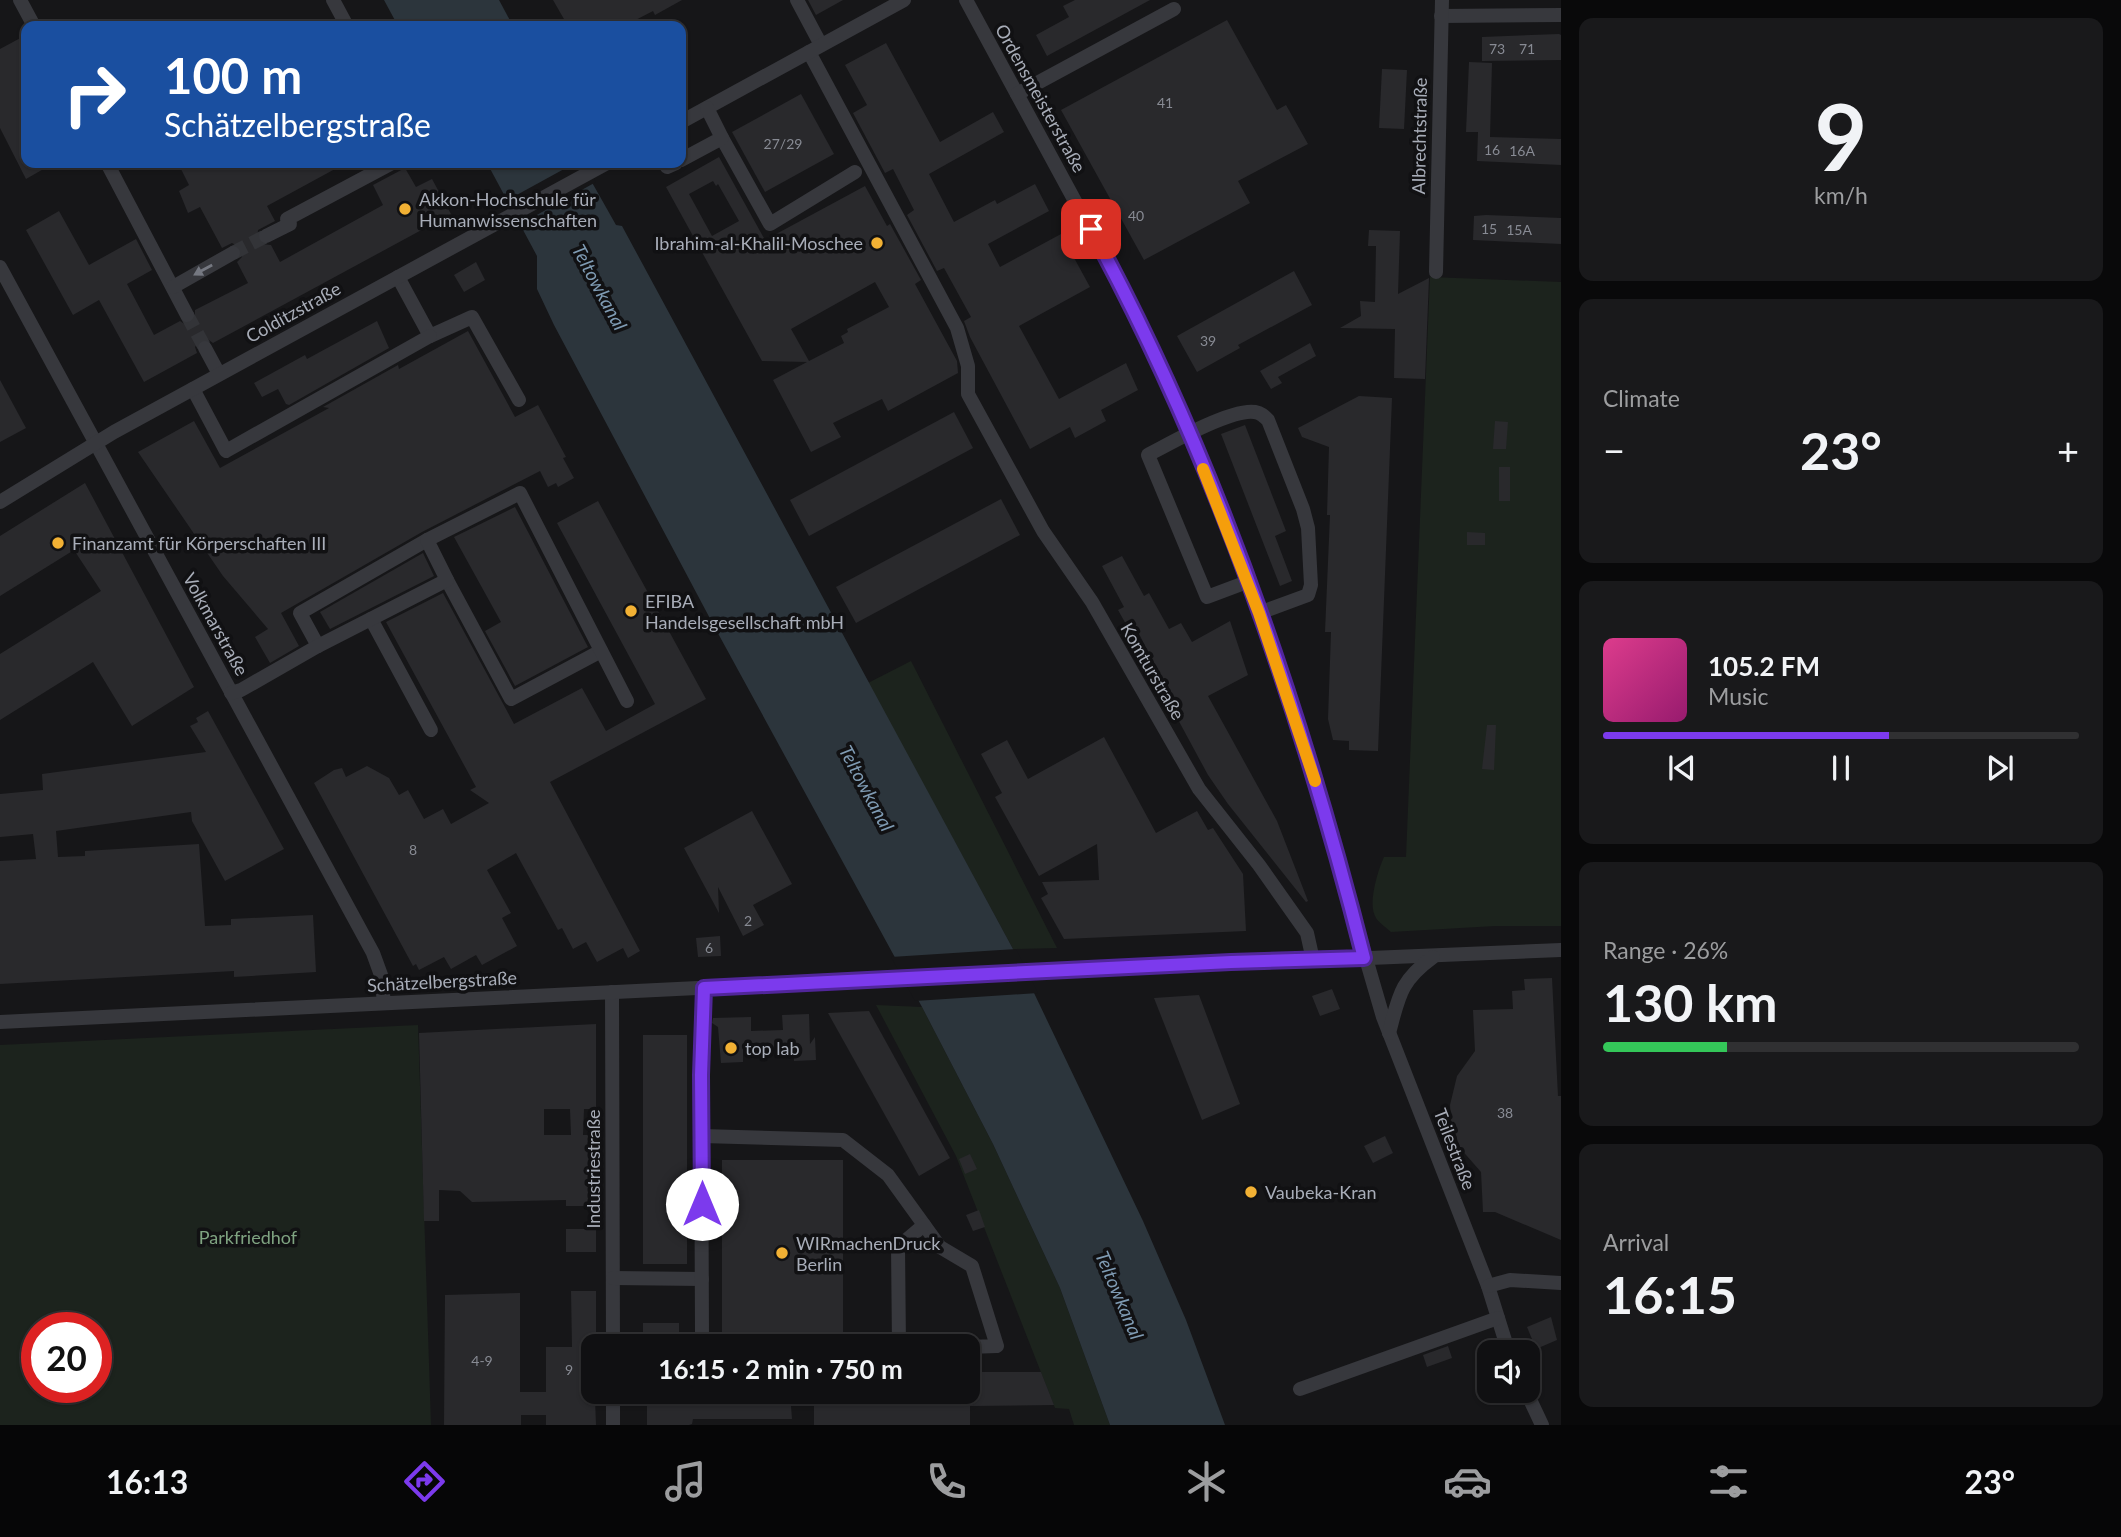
<!DOCTYPE html>
<html lang="en">
<head>
<meta charset="utf-8">
<style>
	body { margin:0; font-family:Lato,sans-serif; background:#19191b; color:#f1f3f6; height:100vh; display:flex; flex-direction:column; font-size:26px; white-space:nowrap }
	* { box-sizing:border-box; margin:0 }
	p { font-size:23px; color:#9c9d9f }
	.icon { flex:none; width:38px; height:38px; fill:none; stroke:currentColor; stroke-width:2; stroke-linecap:round; stroke-linejoin:round }
	.map { position:relative; flex:1; overflow:hidden }
	.sheet { display:flex; flex-direction:column; gap:18px; padding:18px; background:#09090a; width:560px }
	.sheet>* { flex:none }
	.banner { position:absolute; left:21px; top:21px; width:665px; height:147px; border-radius:14px; box-shadow:0 2px 5px #0004,0 0 0 2px #303032; background:#1a4fa0; color:#fff; overflow:hidden }
	.buttons { position:absolute; left:1477px; top:1340px; display:grid; gap:14px }
	.buttons a { display:grid; place-items:center; width:63px; height:63px; border-radius:14px; background:#101012; box-shadow:0 2px 5px #0004,0 0 0 2px #303032; font-size:35px }
	.speed { position:absolute; left:21px; top:1312px; display:flex; gap:14px; font-size:35px; font-weight:700; text-align:center }
	.speed>* { display:grid; place-content:center; width:91px; height:91px; border-radius:50%; background:#101012; box-shadow:0 2px 5px #0004,0 0 0 2px #303032; line-height:1 }
	.speed .limit { border:10px solid #d22; background:#fff; color:#111 }
	.pin { position:absolute; display:grid; place-items:center; width:60px; height:60px; color:#fff; margin:-30px; border-radius:14px; box-shadow:0 4px 10px #0006 }
	.me { position:absolute; width:77px; margin:-38px; rotate:0deg; stroke-linejoin:round; filter:drop-shadow(0 0 5px #0008) }
	.turn { display:flex; align-items:center; gap:24px; height:147px; padding:0 28px; font-size:32px }
	.turn .icon { width:91px; height:91px; stroke-width:2.5 }
	.turn b { display:block; font-size:49px; line-height:60px }
	.big { font-size:52px; font-weight:700; line-height:1.1 }
	.sheet .widget { flex:1; display:flex; flex-direction:column; justify-content:center; gap:10px; min-width:0; padding:0 24px; border-radius:14px; background:#19191b }
	.sheet .dial { align-items:center; gap:0 }
	.dial b { font-size:91px; line-height:1 }
	.song { display:flex; align-items:center; gap:21px }
	.cover { width:84px; height:84px; border-radius:10px; background:linear-gradient(135deg,hsl(330 70% 55%),hsl(320 70% 35%)) }
	.played { height:7px; border-radius:4px; background:linear-gradient(90deg,#7c3aed 60%,#303032 60%) }
	.keys { display:flex; justify-content:space-around; direction:ltr }
	.heat { display:flex; justify-content:space-between; align-items:center; font-size:38px; direction:ltr }
	.charge { height:10px; border-radius:5px; background:linear-gradient(90deg,#34c759 26%,#303032 0) }
	.trip { position:absolute; left:581px; top:1334px; width:399px; height:70px; border-radius:14px; background:#101012; box-shadow:0 2px 5px #0004,0 0 0 2px #303032; font-weight:700; line-height:70px; text-align:center }
	.dock { display:flex; height:112px; justify-content:space-around; align-items:center; background:#060607; color:#9c9d9f }
	.dock .icon { width:49px; height:49px }
	.dock .selected { color:#7c3aed }
	.dock b { font-size:32px; color:#f1f3f6 }
	main { display:flex; flex:1; min-height:0 }
	.map>svg:first-child { display:block }
	.green { fill:#1c231d; fill-rule:evenodd }
	.water { fill:#2c353c }
	.pier { fill:#161618 }
	.building { fill:#29292c; fill-rule:evenodd }
	.lines { fill:none; stroke-linecap:round; stroke-linejoin:round }
	.minor-tunnel { stroke:#333438; stroke-width:14; stroke-dasharray:14 7; stroke-linecap:butt }
	.minor { stroke:#37383d; stroke-width:14 }
	.oneway { fill:#757881 }
	.route-casing { stroke:#51269a; stroke-width:18 }
	.route { stroke:#7c3aed; stroke-width:12 }
	.slow { stroke:#f59e0b; stroke-width:12 }
	.poi-dot { fill:#f2b134; stroke:#111113; stroke-width:2.5 }
	.labels { text-anchor:middle; dominant-baseline:central; stroke-width:7; stroke-linejoin:round; paint-order:stroke }
	.number-label { font-size:14px; fill:#888b94 }
	.street-label { font-size:18px; fill:#a8adb8; stroke:#111113 }
	.poi-label { font-size:18px; fill:#a8adb8; stroke:#111113; text-anchor:start }
	.park-label { font-size:18px; fill:#7fa381; stroke:#111113 }
	.water-label { font-size:19px; font-style:italic; fill:#7f9bb3; stroke:#111113 }
</style>
</head>
<body>
<main>
<div class="map">
<svg width="1561" height="1425" viewBox="0 0 1561 1425">
	<rect width="100%" height="100%" fill="#161618"/>
	<g class="green">
		<path d="M1430,277L1561,282V926H1495L1391,932C1386,927 1378,923 1375,916C1368,903 1378,870 1384,857H1406Z"/>
		<polygon points="911,661 1057,948 1013,949 868,683"/>
		<polygon points="876,1005 922,1007 993,1144 1060,1288 1110,1425 1074,1425 1069,1409 1055,1408 956,1156"/>
		<path d="M418,1025L431,1425H0V1045ZM37,1328H96V1388H37Z"/>
	</g>
	<g class="water">
		<polygon points="384,0 499,0 513,26 398,26"/>
		<polygon points="487,163 581,163 616,225 622,226 1013,949 1143,1221 1186,1320 1225,1425 1110,1425 1060,1288 993,1144 922,1007 714,626 554,325 537,289 537,256"/>
	</g>
	<g class="pier">
		<polygon points="575,163 585,163 596,182 517,226 504,202"/>
		<polygon points="1016,949 1038,993 915,1001 891,957"/>
	</g>
	<g class="building">
		<polygon points="553,0 682,0 655,15 653,11 624,26 568,26"/>
		<polygon points="808,0 843,0 816,15"/>
		<polygon points="1075,0 1150,0 1047,56 1036,35 1069,17 1063,6"/>
		<polygon points="1227,20 1277,110 1286,105 1308,144 1238,181 1250,203 1144,260 1061,110"/>
		<polygon points="1559,34 1561,35 1561,60 1482,61 1482,37"/>
		<polygon points="26,35 26,163 54,163 26,179 0,128 0,49"/>
		<polygon points="886,43 940,142 993,112 1004,132 929,174 954,222 995,200 997,204 1035,184 1049,211 988,244 1000,267 1061,234 1090,287 1019,326 1059,399 1126,363 1138,390 1101,410 1106,421 1075,438 1070,427 1030,449 970,337 964,321 971,317 944,268 937,271 907,215 914,210 893,169 885,173 853,113 867,105 845,65"/>
		<polygon points="1469,62 1492,63 1490,137 1561,139 1561,165 1477,161 1478,132 1466,132"/>
		<polygon points="1382,69 1407,70 1404,129 1379,128"/>
		<polygon points="801,94 834,154 765,192 732,132"/>
		<path d="M719,157L765,240L865,186L887,226L890,224L921,280L915,284L957,361L958,373L888,411L882,399L833,423L841,437L811,452L773,380L807,362L762,361L666,187ZM713,181L716,186L718,184L739,221L712,236L689,194ZM875,282L889,307L847,329L848,332L841,336L844,343L809,361L791,329Z"/>
		<polygon points="178,163 346,163 267,206 275,221 258,230 257,240 261,244 271,245 280,262 383,205 373,185 405,168 416,187 432,179 451,214 213,343 206,338 200,340 195,347 197,353 144,382 99,300 73,315 26,230 59,211 89,265 136,239 152,270 127,284 154,335 180,321 186,325 191,324 195,320 195,310 248,283 237,262 242,257 241,248 232,243 222,248 200,207 188,213 179,191 189,185"/>
		<polygon points="1486,215 1561,218 1561,244 1473,240 1474,216"/>
		<polygon points="1369,230 1400,231 1398,294 1429,278 1425,379 1394,378 1395,329 1340,328 1361,316 1360,301 1375,302 1376,246 1368,246"/>
		<polygon points="476,262 485,280 464,292 454,275"/>
		<polygon points="1294,271 1312,305 1238,345 1240,348 1197,372 1177,336"/>
		<polygon points="377,321 389,348 289,405 286,404 278,389 262,397 254,383 305,355 307,359"/>
		<polygon points="468,331 515,417 538,405 566,457 563,458 574,478 558,487 556,483 548,487 540,471 422,532 281,613 299,646 270,663 255,637 268,629 223,576 138,452 194,421 220,468 329,408 323,407 398,365 399,369"/>
		<polygon points="1310,343 1316,356 1278,377 1282,383 1271,389 1260,371"/>
		<polygon points="0,380 26,428 0,442"/>
		<polygon points="1359,396 1392,398 1378,751 1349,750 1349,741 1333,740 1328,719 1331,632 1325,632 1330,515 1327,515 1329,447 1302,437 1298,428"/>
		<polygon points="954,412 973,448 809,536 790,500"/>
		<polygon points="1495,421 1508,422 1506,449 1493,449"/>
		<polygon points="1245,425 1286,531 1275,536 1292,581 1280,586 1221,434"/>
		<rect x="1499" y="467" width="11" height="34"/>
		<polygon points="85,483 194,687 132,726 93,662 0,720 0,654 101,591 74,550 0,596 0,536"/>
		<polygon points="1001,499 1020,535 856,623 836,587"/>
		<polygon points="598,501 706,699 550,782 640,951 628,958 623,948 597,962 586,942 573,949 562,928 558,930 516,853 487,870 511,913 502,918 517,946 482,965 476,955 451,969 444,957 419,970 416,964 413,966 314,783 334,770 342,768 346,777 367,766 389,778 399,795 408,790 424,819 443,809 451,824 489,803 470,790 476,787 386,622 443,593 514,724 582,688 606,731 655,704 557,523"/>
		<polygon points="515,507 588,647 515,686 485,631 501,622 454,537"/>
		<polygon points="1467,532 1485,533 1485,545 1467,545"/>
		<polygon points="423,553 434,576 330,629 320,612"/>
		<polygon points="1122,556 1144,596 1149,593 1169,629 1181,623 1192,642 1230,621 1248,675 1208,696 1277,821 1308,901 1306,902 1228,804 1208,775 1149,666 1154,663 1137,630 1131,633 1118,610 1124,607 1102,566"/>
		<polygon points="208,711 284,849 225,881 192,821 191,812 56,831 58,857 85,856 85,851 199,844 205,926 231,925 231,919 313,915 316,972 234,977 234,971 0,984 0,861 36,859 33,834 0,837 0,794 43,790 42,774 206,752 190,726 198,722 196,718"/>
		<polygon points="1487,725 1496,725 1494,770 1482,769"/>
		<polygon points="1104,737 1156,833 1197,811 1208,830 1213,828 1243,874 1246,931 1064,939 1041,898 1048,894 1042,882 1099,880 1097,844 1039,876 995,797 1002,793 981,754 1007,740 1028,779"/>
		<polygon points="752,811 792,884 753,905 764,925 743,936 718,887 719,913 684,848"/>
		<polygon points="720,936 721,956 698,957 696,938"/>
		<polygon points="1552,978 1558,1096 1561,1096 1561,1240 1495,1212 1483,1212 1481,1172 1460,1148 1451,1120 1450,1105 1457,1076 1475,1051 1473,1010 1513,1009 1512,991 1525,990 1524,979"/>
		<polygon points="1332,989 1340,1009 1320,1016 1312,996"/>
		<polygon points="1199,995 1240,1104 1202,1120 1154,998"/>
		<polygon points="869,1011 950,1158 919,1176 828,1013"/>
		<polygon points="809,1014 810,1044 815,1037 816,1060 794,1061 793,1047 743,1049 743,1062 721,1063 718,1027 712,1023 713,1018 751,1017 751,1031 783,1030 782,1015"/>
		<path d="M596,1024V1109H584L583,1135H596V1206H566V1200L472,1202L460,1191L439,1190V1221H424L419,1033ZM544,1109H570L571,1135H544Z"/>
		<rect x="643" y="1035" width="44" height="229"/>
		<polygon points="1385,1136 1393,1153 1373,1163 1364,1146"/>
		<polygon points="970,1154 977,1169 965,1174 959,1159"/>
		<rect x="722" y="1160" width="121" height="186"/>
		<polygon points="979,1210 985,1227 973,1231 966,1215"/>
		<polygon points="596,1215 596,1252 566,1252 566,1229 584,1229"/>
		<polygon points="571,1291 596,1291 596,1346 593,1346 596,1425 546,1425 546,1415 521,1415 521,1425 444,1425 445,1295 520,1293 520,1392 546,1392 546,1347 572,1347"/>
		<polygon points="1551,1317 1557,1340 1536,1349 1527,1327"/>
		<rect x="643" y="1323" width="36" height="23"/>
		<polygon points="1448,1346 1452,1358 1427,1367 1423,1355"/>
		<polygon points="968,1372 1041,1372 1054,1405 970,1406 970,1425 814,1425 814,1405 791,1406 792,1419 693,1419 692,1424 689,1425 647,1425 647,1406 643,1406 643,1391 679,1391 679,1405 704,1405 704,1391 968,1391"/>
	</g>
	<g class="lines">
		<g class="minor-tunnel">
			<polyline points="233,253 266,236"/>
			<polyline points="187,315 205,348"/>
		</g>
		<g class="minor">
			<polyline points="20,0 34,26"/>
			<polyline points="333,0 347,26"/>
			<polyline points="797,0 821,45"/>
			<polyline points="966,0 1121,286 1172,393 1218,504 1259,613 1308,759 1383,1017 1488,1286 1509,1353"/>
			<polyline points="1441,16 1561,15"/>
			<polyline points="809,52 957,328 968,366 968,394 1043,531 1092,602 1199,789 1259,865 1307,933 1313,960"/>
			<polyline points="1017,94 1174,9"/>
			<polyline points="681,122 904,0"/>
			<polyline points="722,138 770,224 855,172"/>
			<polyline points="681,160 722,138 707,108"/>
			<polyline points="107,163 187,315"/>
			<polyline points="665,163 667,167 676,163"/>
			<polyline points="266,236 290,224 287,219 392,163"/>
			<polyline points="0,267 373,953 381,975 384,1003"/>
			<polyline points="1436,272 1442,0"/>
			<polyline points="398,277 430,336 472,317 519,400"/>
			<polyline points="173,287 233,253"/>
			<polyline points="205,348 219,374"/>
			<polyline points="193,389 226,451 430,336"/>
			<polyline points="0,502 114,432 607,163"/>
			<polyline points="447,580 511,699 601,651"/>
			<path d="M1247,582L1207,597L1148,455C1170,443 1232,408 1255,412C1261,413 1264,416 1268,420L1303,509L1308,528L1311,585L1308,595L1259,613"/>
			<polyline points="371,619 431,730"/>
			<polyline points="318,646 300,613 427,540"/>
			<polyline points="231,693 241,690 318,646 447,580 427,540 520,493 627,701"/>
			<polyline points="612,992 613,1346"/>
			<polyline points="0,1022 1231,962 1274,962 1561,950"/>
			<path d="M1389,1033C1399,996 1400,981 1433,957"/>
			<polyline points="702,1136 843,1140 888,1175 940,1247 972,1266 997,1346 968,1347"/>
			<polyline points="613,1278 702,1279"/>
			<polyline points="1488,1286 1510,1280 1561,1283"/>
			<polyline points="702,1334 701,1075 704,988"/>
			<polyline points="899,1346 898,1247 924,1225"/>
			<polyline points="1300,1389 1498,1318"/>
			<polyline points="613,1391 613,1425"/>
			<polyline points="1526,1391 1542,1425"/>
		</g>
	</g>
	<defs><path id="oneway-solid" d="M-6-.8H1V-3.2L6.5 0L1 3.2V.8H-6Z" transform="scale(1.75)"/></defs>
	<use class="oneway" href="#oneway-solid" transform="translate(203 270) rotate(151)"/>
	<g class="lines">
		<g class="route-casing">
			<path id="route" d="M702,1204L701,1075L704,988L1231,962L1364,958C1301,709 1214,455 1091,229"/>
		</g>
		<use href="#route" class="route"/>
		<polyline class="slow" points="1203,469 1259,613 1315,781"/>
	</g>
	<g class="poi-dot">
		<circle cx="405" cy="209" r="7"/>
		<circle cx="877" cy="243" r="7"/>
		<circle cx="58" cy="543" r="7"/>
		<circle cx="631" cy="611" r="7"/>
		<circle cx="731" cy="1048" r="7"/>
		<circle cx="1251" cy="1192" r="7"/>
		<circle cx="782" cy="1253" r="7"/>
	</g>
	<g class="labels">
		<g class="number-label">
			<text x="1497" y="48">73</text>
			<text x="1527" y="48">71</text>
			<text x="1165" y="102">41</text>
			<text x="783" y="143">27/29</text>
			<text x="1492" y="149">16</text>
			<text x="1522" y="150">16A</text>
			<text x="1136" y="215">40</text>
			<text x="1489" y="228">15</text>
			<text x="1519" y="229">15A</text>
			<text x="1208" y="340">39</text>
			<text x="413" y="849">8</text>
			<text x="748" y="920">2</text>
			<text x="709" y="947">6</text>
			<text x="1505" y="1112">38</text>
			<text x="482" y="1360">4-9</text>
			<text x="569" y="1369">9</text>
		</g>
		<g class="street-label">
			<text transform="translate(1041 98) rotate(61)">Ordensmeisterstraße</text>
			<text transform="translate(1419 136) rotate(-89)">Albrechtstraße</text>
			<text transform="translate(293 312) rotate(-29)">Colditzstraße</text>
			<text transform="translate(216 624) rotate(61)">Volkmarstraße</text>
			<text transform="translate(1153 671) rotate(60)">Komturstraße</text>
			<text transform="translate(442 981) rotate(-3)">Schätzelbergstraße</text>
			<text transform="translate(1455 1149) rotate(69)">Teilestraße</text>
			<text transform="translate(593 1169) rotate(-90)">Industriestraße</text>
		</g>
		<g class="poi-label">
			<text x="419" y="199">Akkon-Hochschule für<tspan x="419" dy="21">Humanwissenschaften</tspan></text>
			<text x="863" y="243" text-anchor="end">Ibrahim-al-Khalil-Moschee</text>
			<text x="72" y="543">Finanzamt für Körperschaften III</text>
			<text x="645" y="601">EFIBA<tspan x="645" dy="21">Handelsgesellschaft mbH</tspan></text>
			<text x="745" y="1048">top lab</text>
			<text x="1265" y="1192">Vaubeka-Kran</text>
			<text x="796" y="1243">WIRmachenDruck<tspan x="796" dy="21">Berlin</tspan></text>
		</g>
		<g class="park-label">
			<text x="248" y="1237">Parkfriedhof</text>
		</g>
		<g class="water-label">
			<text transform="translate(600 287) rotate(62)">Teltowkanal</text>
			<text transform="translate(867 788) rotate(62)">Teltowkanal</text>
			<text transform="translate(1120 1295) rotate(67)">Teltowkanal</text>
		</g>
	</g>
</svg>
<div class="buttons">
<a><svg class="icon" aria-label="sound" viewBox="0 0 24 24"><path d="M4 9h4l5-4v14l-5-4H4zM17 9q2 3 0 6"/></svg></a>
</div>
<div class="speed"><div class="limit">20</div></div>
<div class="pin" style="left:1091px;top:229px;background:#d93025"><svg class="icon" aria-label="arrive" viewBox="0 0 24 24"><path d="M6 21V4h12l-3 4 3 4H6"/></svg></div>
<svg class="me" style="left:702px;top:1204px" viewBox="-20 -20 40 40"><circle r="19" fill="#fff"/><path d="M0-13L10 11 0 6-10 11z" fill="#7c3aed"/></svg>
<div class="trip">16:15 · 2 min · 750 m</div>
<div class="banner">
<div class="turn"><svg class="icon" aria-label="right" viewBox="0 0 24 24"><path d="M7 20v-9h11M14 6l5 5-5 5"/></svg><div><b>100 m</b>Schätzelbergstraße</div></div>
</div>
</div>
<section class="sheet">
<div class="widget dial"><b>9</b><p>km/h</p></div>
<div class="widget"><p>Climate</p>
<div class="heat"><a>−</a><b class="big">23°</b><a>+</a></div>
</div>
<div class="widget">
<div class="song"><i class="cover"></i><div><b>105.2 FM</b><p>Music</p></div></div>
<div class="played"></div>
<div class="keys"><svg class="icon" aria-label="previous" viewBox="0 0 24 24"><path d="M18 5L8 12l10 7zM5 5v14"/></svg><svg class="icon" aria-label="pause" viewBox="0 0 24 24"><path d="M8 5v14M16 5v14"/></svg><svg class="icon" aria-label="next" viewBox="0 0 24 24"><path d="M6 5l10 7-10 7zM19 5v14"/></svg></div>
</div>
<div class="widget"><p>Range · 26%</p><b class="big">130 km</b><div class="charge"></div></div>
<div class="widget"><p>Arrival</p><b class="big">16:15</b></div>
</section>
</main>
<nav class="dock">
<b>16:13</b>
<svg class="icon selected" aria-label="directions" viewBox="0 0 24 24"><path d="M12 3l9 9-9 9-9-9zM9 14v-3h6M13 9l2 2-2 2"/></svg>
<svg class="icon" aria-label="music" viewBox="0 0 24 24"><path d="M9 18V5l10-2v13"/><circle cx="6" cy="18" r="3"/><circle cx="16" cy="16" r="3"/></svg>
<svg class="icon" aria-label="phone" viewBox="0 0 24 24"><path d="M5 4h4l2 5-3 2q2 4 5 5l2-3 5 2v4C11 20 4 13 5 4z"/></svg>
<svg class="icon" aria-label="climate" viewBox="0 0 24 24"><path d="M12 3v18M4 7l16 10M4 17L20 7"/></svg>
<svg class="icon" aria-label="car" viewBox="0 0 24 24"><path d="M5 17H2v-5l4-1 3-4h7l3 4 3 1v5h-3M9 17h6M6 11h13"/><circle cx="7" cy="17" r="2"/><circle cx="17" cy="17" r="2"/></svg>
<svg class="icon" aria-label="filters" viewBox="0 0 24 24"><path d="M4 7h16M4 17h16"/><circle cx="9" cy="7" r="2"/><circle cx="15" cy="17" r="2"/></svg>
<b>23°</b>
</nav>
</body>
</html>
